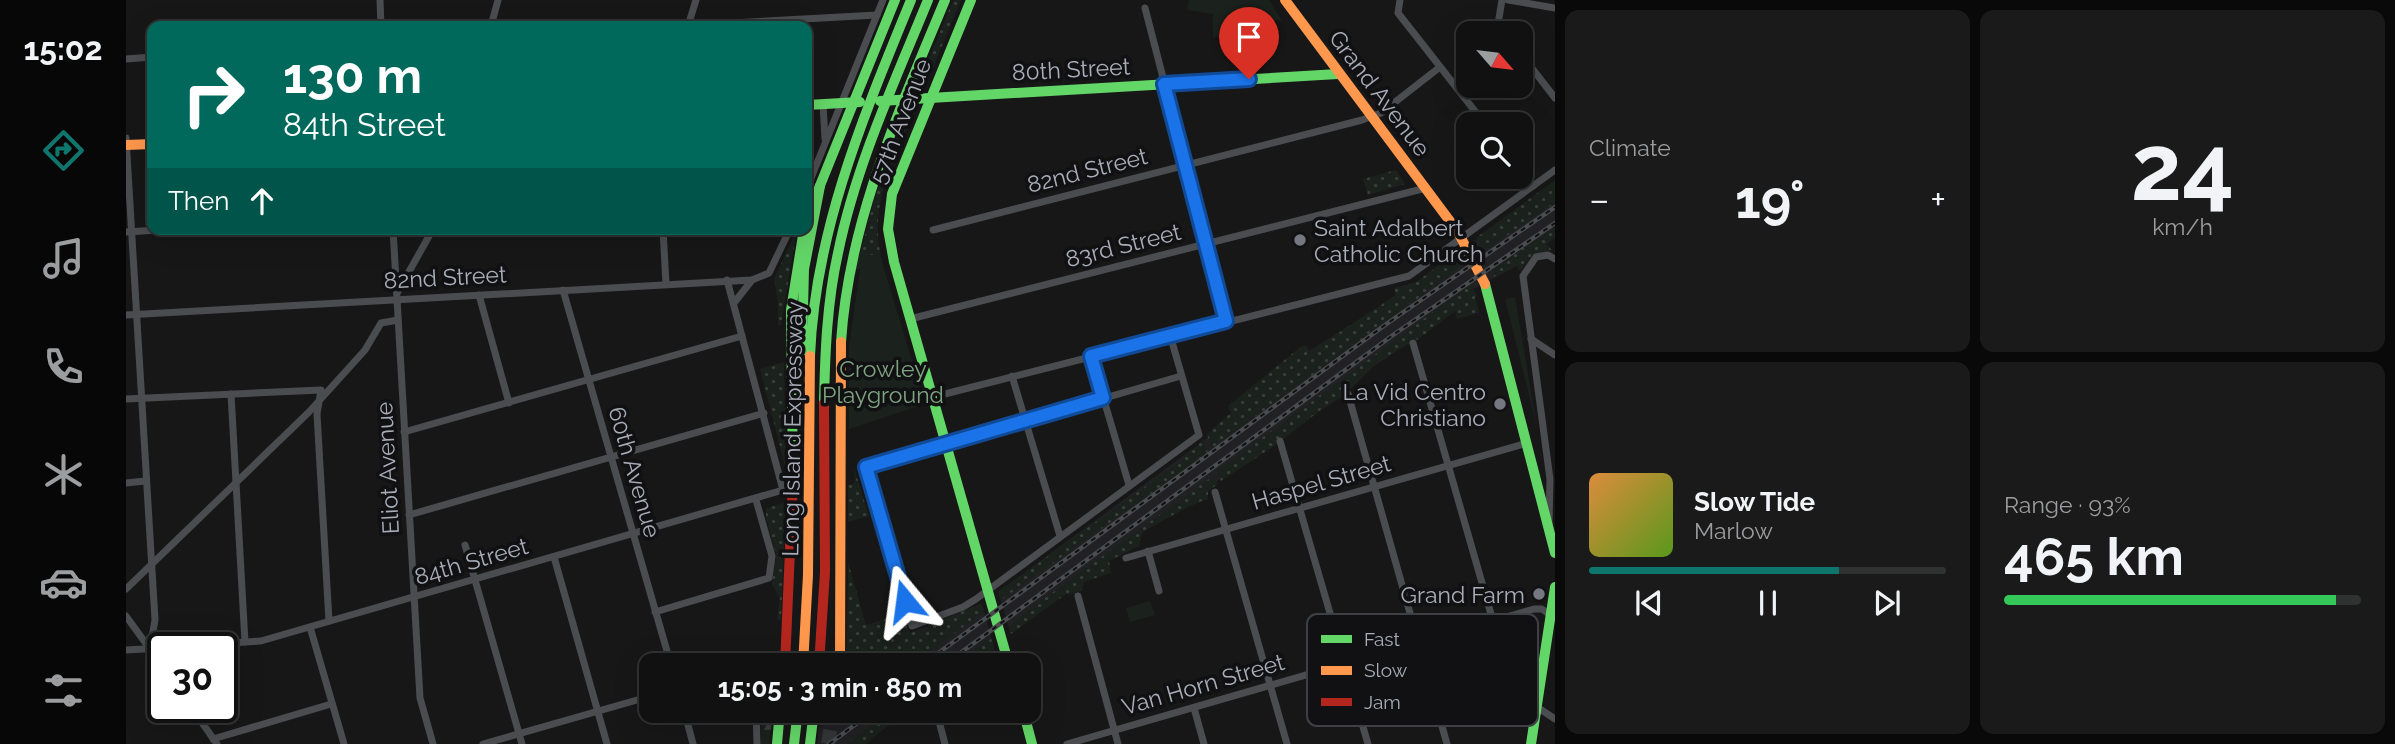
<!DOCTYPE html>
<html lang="en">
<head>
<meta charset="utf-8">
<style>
	body { margin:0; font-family:Raleway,sans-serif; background:#1a1a1a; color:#f1f3f6; height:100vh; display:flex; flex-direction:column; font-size:26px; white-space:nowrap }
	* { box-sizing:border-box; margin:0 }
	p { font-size:23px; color:#9c9d9f }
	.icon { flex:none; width:38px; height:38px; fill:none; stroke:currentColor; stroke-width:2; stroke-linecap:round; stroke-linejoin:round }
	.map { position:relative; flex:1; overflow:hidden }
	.details { display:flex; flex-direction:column; gap:10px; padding:10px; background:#090909; width:840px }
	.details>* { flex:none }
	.hud { position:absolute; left:21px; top:21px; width:665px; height:214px; border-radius:14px; box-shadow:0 7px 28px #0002,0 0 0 2px #303131; background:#00695c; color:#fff; overflow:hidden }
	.needle { width:46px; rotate:118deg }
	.fabs { position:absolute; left:1330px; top:21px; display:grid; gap:14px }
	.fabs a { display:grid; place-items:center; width:77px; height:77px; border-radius:14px; background:#111; box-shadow:0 7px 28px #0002,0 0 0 2px #303131; font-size:35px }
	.speed { position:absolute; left:21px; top:632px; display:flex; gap:14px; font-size:35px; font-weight:700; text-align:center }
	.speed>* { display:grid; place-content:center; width:91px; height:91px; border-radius:50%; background:#111; box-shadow:0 7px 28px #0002,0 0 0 2px #303131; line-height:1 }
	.speed .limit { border:4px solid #111; border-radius:10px; background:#fff; color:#111 }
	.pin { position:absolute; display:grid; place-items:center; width:60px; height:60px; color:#fff; margin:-72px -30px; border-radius:50% 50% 50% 0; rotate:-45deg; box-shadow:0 0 7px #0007 }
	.pin .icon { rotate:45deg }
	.me { position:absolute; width:77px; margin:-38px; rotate:344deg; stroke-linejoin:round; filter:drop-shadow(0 0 5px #0008) }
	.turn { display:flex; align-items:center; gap:24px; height:147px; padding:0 21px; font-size:32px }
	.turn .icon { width:91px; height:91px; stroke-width:2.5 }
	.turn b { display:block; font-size:49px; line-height:60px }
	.then { display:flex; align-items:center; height:66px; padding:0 21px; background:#0003; gap:14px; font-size:26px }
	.big { font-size:52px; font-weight:700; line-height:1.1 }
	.details .widget { flex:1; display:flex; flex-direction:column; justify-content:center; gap:10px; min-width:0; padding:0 24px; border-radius:14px; background:#1a1a1a }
	.details .dial { align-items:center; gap:0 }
	.dial b { font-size:91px; line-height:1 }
	.song { display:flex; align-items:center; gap:21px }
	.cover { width:84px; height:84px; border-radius:10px; background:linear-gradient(135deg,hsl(30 70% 55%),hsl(90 70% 35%)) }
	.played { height:7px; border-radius:4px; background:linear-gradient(90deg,#0f766e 70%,#303131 70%) }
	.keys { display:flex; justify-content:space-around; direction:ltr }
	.heat { display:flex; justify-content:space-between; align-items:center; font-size:38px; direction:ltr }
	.charge { height:10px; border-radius:5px; background:linear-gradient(90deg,#34c759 93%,#303131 0) }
	.details .tiles { flex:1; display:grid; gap:10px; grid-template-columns:repeat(2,1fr) }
	.trip { position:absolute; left:513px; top:653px; width:402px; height:70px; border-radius:14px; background:#111; box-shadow:0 7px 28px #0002,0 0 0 2px #303131; font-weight:700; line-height:70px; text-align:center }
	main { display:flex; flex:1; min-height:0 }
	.tabs { display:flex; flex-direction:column; width:126px; justify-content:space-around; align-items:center; background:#070707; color:#9c9d9f }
	.tabs .icon { width:49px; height:49px }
	.tabs .on { color:#0f766e }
	.tabs b { font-size:32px; color:#f1f3f6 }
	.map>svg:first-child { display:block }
	.built { fill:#212124 }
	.grass { fill:url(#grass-dots) }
	.forest { fill:url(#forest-firs) }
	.green { fill:#1b211c }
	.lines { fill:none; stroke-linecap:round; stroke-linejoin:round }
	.highway-tunnel { stroke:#343537; stroke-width:14; stroke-dasharray:14 7; stroke-linecap:butt }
	.street { stroke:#4b4c50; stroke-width:7 }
	.fast { stroke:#63d668; stroke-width:10 }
	.slow { stroke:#ff974d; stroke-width:10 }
	.jam { stroke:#b3261e; stroke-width:10 }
	.rail-casing { stroke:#4b4c4f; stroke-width:4.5 }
	.rail { stroke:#111113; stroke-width:2; stroke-dasharray:5; stroke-linecap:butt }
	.route-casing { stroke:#114b97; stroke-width:18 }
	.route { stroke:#1a73e8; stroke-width:12 }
	.poi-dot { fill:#757880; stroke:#111113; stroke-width:2.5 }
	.labels { text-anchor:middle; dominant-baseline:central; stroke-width:7; stroke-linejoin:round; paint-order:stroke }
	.street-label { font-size:23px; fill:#a8adb8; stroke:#111113 }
	.poi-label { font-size:23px; fill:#a8adb8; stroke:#111113; text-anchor:end }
	.park-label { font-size:23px; fill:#7fa381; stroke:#111113 }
	.key { fill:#111113; stroke:#3e4045; stroke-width:2 }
	.key-label { font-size:19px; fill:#a8adb8 }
</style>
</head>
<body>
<main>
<nav class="tabs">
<b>15:02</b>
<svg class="icon on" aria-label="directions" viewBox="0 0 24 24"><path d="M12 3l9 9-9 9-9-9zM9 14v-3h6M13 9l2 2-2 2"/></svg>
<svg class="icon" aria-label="music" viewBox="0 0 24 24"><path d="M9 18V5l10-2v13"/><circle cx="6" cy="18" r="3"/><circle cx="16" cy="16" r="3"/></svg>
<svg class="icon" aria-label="phone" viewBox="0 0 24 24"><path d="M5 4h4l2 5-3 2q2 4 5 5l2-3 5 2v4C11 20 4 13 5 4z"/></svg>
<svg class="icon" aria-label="climate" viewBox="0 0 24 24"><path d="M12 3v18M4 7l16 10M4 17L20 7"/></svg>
<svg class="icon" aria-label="car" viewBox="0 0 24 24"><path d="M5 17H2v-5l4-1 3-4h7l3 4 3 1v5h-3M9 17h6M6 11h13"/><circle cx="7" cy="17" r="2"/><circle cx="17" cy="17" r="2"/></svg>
<svg class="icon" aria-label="filters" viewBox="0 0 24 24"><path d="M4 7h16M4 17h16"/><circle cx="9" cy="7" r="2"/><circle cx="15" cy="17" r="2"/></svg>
</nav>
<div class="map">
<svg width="1429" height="744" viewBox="0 0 1429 744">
	<defs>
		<pattern id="grass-dots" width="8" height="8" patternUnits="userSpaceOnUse" patternTransform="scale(1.75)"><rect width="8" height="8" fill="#1b211c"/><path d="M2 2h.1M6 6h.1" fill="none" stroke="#393f3b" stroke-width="1.8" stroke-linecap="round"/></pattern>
		<pattern id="forest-firs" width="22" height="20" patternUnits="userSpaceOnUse" patternTransform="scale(1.75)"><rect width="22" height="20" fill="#1b211c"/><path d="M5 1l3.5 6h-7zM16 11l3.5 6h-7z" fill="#393f3b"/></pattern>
	</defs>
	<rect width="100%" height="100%" fill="#171717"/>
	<g class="built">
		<polygon points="1429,181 1429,238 1387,268 1346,290 1295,335 1248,366 1218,395 1028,524 885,634 872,592 1084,436 1167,354 1180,345 1183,351 1294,281 1333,252 1339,243 1351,240"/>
		<polygon points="856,604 869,651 848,665 771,665 836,613"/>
		<polygon points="715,711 783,711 737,744 691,744 693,728 700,722 702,713 714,715"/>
	</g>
	<g class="grass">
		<polygon points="827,0 835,0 800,85 792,85"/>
		<path d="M780,112L786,114C767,162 742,207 756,260L730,269L751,189Z"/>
		<polygon points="1270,170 1279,184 1242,195 1237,179"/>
		<polygon points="1429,180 1429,203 1358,251 1350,238"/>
		<polygon points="1429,226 1429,237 1419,243 1426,250 1406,256 1394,271 1390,265 1368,277 1366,269"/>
		<polygon points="671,229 655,325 652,325 652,301 648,279"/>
		<polygon points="1331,252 1336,266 1085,449 1081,434 1105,413 1102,406 1177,345 1182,353 1270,295 1268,288 1290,282"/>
		<polygon points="1345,284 1351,296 1334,306 1349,297 1353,313 1331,319 1329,311 1294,338 1252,361 1215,398 1202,404 1150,445 1095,481 1091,471"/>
		<polygon points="658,362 660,470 634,369"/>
		<polygon points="1078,439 1082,453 875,600 873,591 1054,462"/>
		<polygon points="728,468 743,516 722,522 722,485 729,483"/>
		<path d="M1089,475L1091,484L1082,492V499C1056,508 1042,519 1017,531L1013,546L983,561L985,573L958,582L956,590L944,595L940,594L885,634L883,626L898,613Z"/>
		<polygon points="660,502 655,621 651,619 654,598 646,584 650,555 640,518 640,508"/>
		<polygon points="722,562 740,625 775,614 784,633 854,604 858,612 784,665 720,665"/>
		<polygon points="865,637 868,651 842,665 828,665"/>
		<polygon points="766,710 779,711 740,744 719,744"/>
	</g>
	<polygon class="forest" points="635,711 647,711 643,744 635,744"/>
	<g class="green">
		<polygon points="1063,0 1143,0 1156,21 1110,16 1110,35 1087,37 1087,14 1061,10"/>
		<polygon points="736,255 754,255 799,404 723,429 723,347"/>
		<polygon points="1389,297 1411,427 1379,299"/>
		<polygon points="1024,601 1029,615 1004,622 1000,608"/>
	</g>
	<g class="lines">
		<polyline class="highway-tunnel" points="702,744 707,714"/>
		<g class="street">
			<polyline points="254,0 255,26"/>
			<polyline points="1274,0 1272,13 1359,124"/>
			<polyline points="1376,0 1372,24 1378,33"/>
			<polyline points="1382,0 1429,8"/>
			<polyline points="1019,8 1100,321"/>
			<polyline points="365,26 372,0"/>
			<polyline points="551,26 751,15"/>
			<polyline points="562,26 570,0"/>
			<polyline points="1395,54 1429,98"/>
			<polyline points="0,59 26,57"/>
			<polyline points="697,104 699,139"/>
			<polyline points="0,138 29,620 24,649"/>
			<polyline points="1395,171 1407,186"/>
			<polyline points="681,188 757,0"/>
			<polyline points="267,229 294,698 307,744"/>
			<polyline points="537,229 540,284"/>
			<polyline points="807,230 1236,120 1255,113 1314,67"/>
			<polyline points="0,232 49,229"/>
			<polyline points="437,290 545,665"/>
			<polyline points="271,293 307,229"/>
			<polyline points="353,295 383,403"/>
			<polyline points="608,303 626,280"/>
			<polyline points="0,315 626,280 643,273 664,229"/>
			<polyline points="784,319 1300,188"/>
			<polyline points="1044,335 1073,435 850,599 837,607 786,626 740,467 1055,376"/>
			<polyline points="1405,339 1429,355"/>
			<polyline points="1287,343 1367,621"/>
			<polyline points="965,356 1003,485"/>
			<polyline points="886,376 934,536"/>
			<polyline points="105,394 119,642"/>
			<polyline points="1222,394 1321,744"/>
			<polyline points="807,397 1283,276 1429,170"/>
			<polyline points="0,399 195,390 191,414 203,621"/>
			<polyline points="278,432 616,336"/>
			<polyline points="1154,441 1242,744"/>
			<polyline points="0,483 19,481"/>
			<polyline points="1089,492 1161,744"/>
			<polyline points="283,515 638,413"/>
			<polyline points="1423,523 1424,479 1397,276 1410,257 1422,255 1429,259"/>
			<polyline points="339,545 396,744"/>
			<polyline points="1022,551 1033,591"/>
			<polyline points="428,557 481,744"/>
			<polyline points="1000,558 1401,443"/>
			<polyline points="0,589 183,412 239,350 255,323 272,320"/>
			<polyline points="952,596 992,744"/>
			<polyline points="529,612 643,578 646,556 630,500"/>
			<polyline points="0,616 37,667"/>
			<polyline points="184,627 218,744"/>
			<polyline points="39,648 135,641 657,490 601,280"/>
			<polyline points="0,650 37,648"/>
			<polyline points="65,707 91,744"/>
			<polyline points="1411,707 1429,719"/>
			<polyline points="1068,708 1078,744"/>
			<polyline points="558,710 567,744"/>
			<polyline points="630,710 631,744"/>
			<polyline points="810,710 819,744"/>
			<polyline points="87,739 205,704"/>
			<polyline points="357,744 525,696"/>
			<polyline points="941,744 1408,609 1416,609 1427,617"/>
		</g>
		<g class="fast">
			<polyline points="845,0 766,194 762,229 768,262 883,665"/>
			<polyline points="754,101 1212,74"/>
			<polyline points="681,105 734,102"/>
			<polyline points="691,193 769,0"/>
			<polyline points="1359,284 1429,553"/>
			<path d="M715,342C723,220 773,111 819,0"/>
			<polyline points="676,351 678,269 694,186"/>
			<path d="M684,356C689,230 738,115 785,0"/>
			<path d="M698,403C699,353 701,302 712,253C730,165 768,83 802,0"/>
			<polyline points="667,481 665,310 678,229"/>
			<polyline points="897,710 906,744"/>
			<polyline points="651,744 654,710"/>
			<polyline points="668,744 672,710"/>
			<polyline points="684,744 688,710"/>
			<polyline points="1405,744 1429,587"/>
		</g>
		<g class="slow">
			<polyline points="1159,0 1332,232 1359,284"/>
			<polyline points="0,145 26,144"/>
			<polyline points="677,665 682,575 684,356"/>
			<polyline points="714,665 715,342"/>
			<polyline points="707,714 708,710"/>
		</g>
		<g class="jam">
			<polyline points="659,665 667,481"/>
			<polyline points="693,665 699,572 698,403"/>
		</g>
		<g class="rail-casing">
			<g id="rail">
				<polyline points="796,665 1259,325 1429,207"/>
				<polyline points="818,665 1267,335 1429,223"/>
				<polyline points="703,744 749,710"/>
			</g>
		</g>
		<use href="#rail" class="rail"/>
	</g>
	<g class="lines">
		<g class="route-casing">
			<polyline id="route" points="779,601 740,467 977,398 965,356 1100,321 1038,84 1123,79"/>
		</g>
		<use href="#route" class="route"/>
	</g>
	<g class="poi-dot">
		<circle cx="1174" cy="240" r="7"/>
		<circle cx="1374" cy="404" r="7"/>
		<circle cx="1413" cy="594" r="7"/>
	</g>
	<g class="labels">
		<g class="street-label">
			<text transform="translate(945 69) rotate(-3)">80th Street</text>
			<text transform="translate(1254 93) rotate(53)">Grand Avenue</text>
			<text transform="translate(774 121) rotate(-69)">57th Avenue</text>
			<text transform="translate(961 170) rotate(-14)">82nd Street</text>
			<text transform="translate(997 245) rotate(-14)">83rd Street</text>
			<text transform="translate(319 277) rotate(-3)">82nd Street</text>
			<text transform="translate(666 429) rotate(-89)">Long Island Expressway</text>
			<text transform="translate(261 468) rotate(-93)">Eliot Avenue</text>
			<text transform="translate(509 472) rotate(74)">60th Avenue</text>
			<text transform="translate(1195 482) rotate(-16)">Haspel Street</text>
			<text transform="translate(345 561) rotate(-16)">84th Street</text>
			<text transform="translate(1077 684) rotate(-16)">Van Horn Street</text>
		</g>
		<g class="poi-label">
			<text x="1188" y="227" text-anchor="start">Saint Adalbert<tspan x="1188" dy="26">Catholic Church</tspan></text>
			<text x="1360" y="391">La Vid Centro<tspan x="1360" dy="26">Christiano</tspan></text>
			<text x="1399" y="594">Grand Farm</text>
		</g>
		<g class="park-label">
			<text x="757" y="368">Crowley<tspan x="757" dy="26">Playground</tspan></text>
		</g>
	</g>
	<rect x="1181" y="614" width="231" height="112" rx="10" class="key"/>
	<rect x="1195" y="635" width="31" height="8" fill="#63d668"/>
	<rect x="1195" y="666" width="31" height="9" fill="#ff974d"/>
	<rect x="1195" y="698" width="31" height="8" fill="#b3261e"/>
	<g class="key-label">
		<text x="1238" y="646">Fast</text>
		<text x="1238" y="677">Slow</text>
		<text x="1238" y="709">Jam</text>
	</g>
</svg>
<div class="fabs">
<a><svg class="needle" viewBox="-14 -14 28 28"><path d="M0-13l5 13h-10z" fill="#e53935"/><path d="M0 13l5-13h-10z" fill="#9c9d9f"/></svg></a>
<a><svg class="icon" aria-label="search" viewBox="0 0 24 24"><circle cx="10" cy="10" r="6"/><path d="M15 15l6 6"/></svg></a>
</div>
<div class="speed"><div class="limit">30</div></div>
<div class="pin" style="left:1123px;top:79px;background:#d93025"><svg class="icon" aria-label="arrive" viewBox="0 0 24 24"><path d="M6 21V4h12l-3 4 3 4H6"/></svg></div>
<svg class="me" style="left:779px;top:601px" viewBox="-20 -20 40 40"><path d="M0-17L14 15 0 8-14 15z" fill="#1a73e8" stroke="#fff" stroke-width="4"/></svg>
<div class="trip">15:05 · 3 min · 850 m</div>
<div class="hud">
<div class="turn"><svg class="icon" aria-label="right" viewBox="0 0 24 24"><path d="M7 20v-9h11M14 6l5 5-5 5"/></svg><div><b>130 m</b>84th Street</div></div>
<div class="then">Then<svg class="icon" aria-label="ahead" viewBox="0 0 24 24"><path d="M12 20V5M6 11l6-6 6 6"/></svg></div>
</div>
</div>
<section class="details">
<div class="tiles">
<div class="widget"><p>Climate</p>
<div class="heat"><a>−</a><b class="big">19°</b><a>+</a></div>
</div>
<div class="widget dial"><b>24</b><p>km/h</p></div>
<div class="widget">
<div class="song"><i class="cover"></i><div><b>Slow Tide</b><p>Marlow</p></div></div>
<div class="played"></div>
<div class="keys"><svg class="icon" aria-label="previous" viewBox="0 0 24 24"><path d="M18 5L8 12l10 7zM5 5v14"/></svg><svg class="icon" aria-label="pause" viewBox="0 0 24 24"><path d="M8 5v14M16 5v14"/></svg><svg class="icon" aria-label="next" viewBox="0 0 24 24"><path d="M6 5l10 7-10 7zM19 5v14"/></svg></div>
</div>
<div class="widget"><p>Range · 93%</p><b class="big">465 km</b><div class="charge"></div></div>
</div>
</section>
</main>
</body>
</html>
